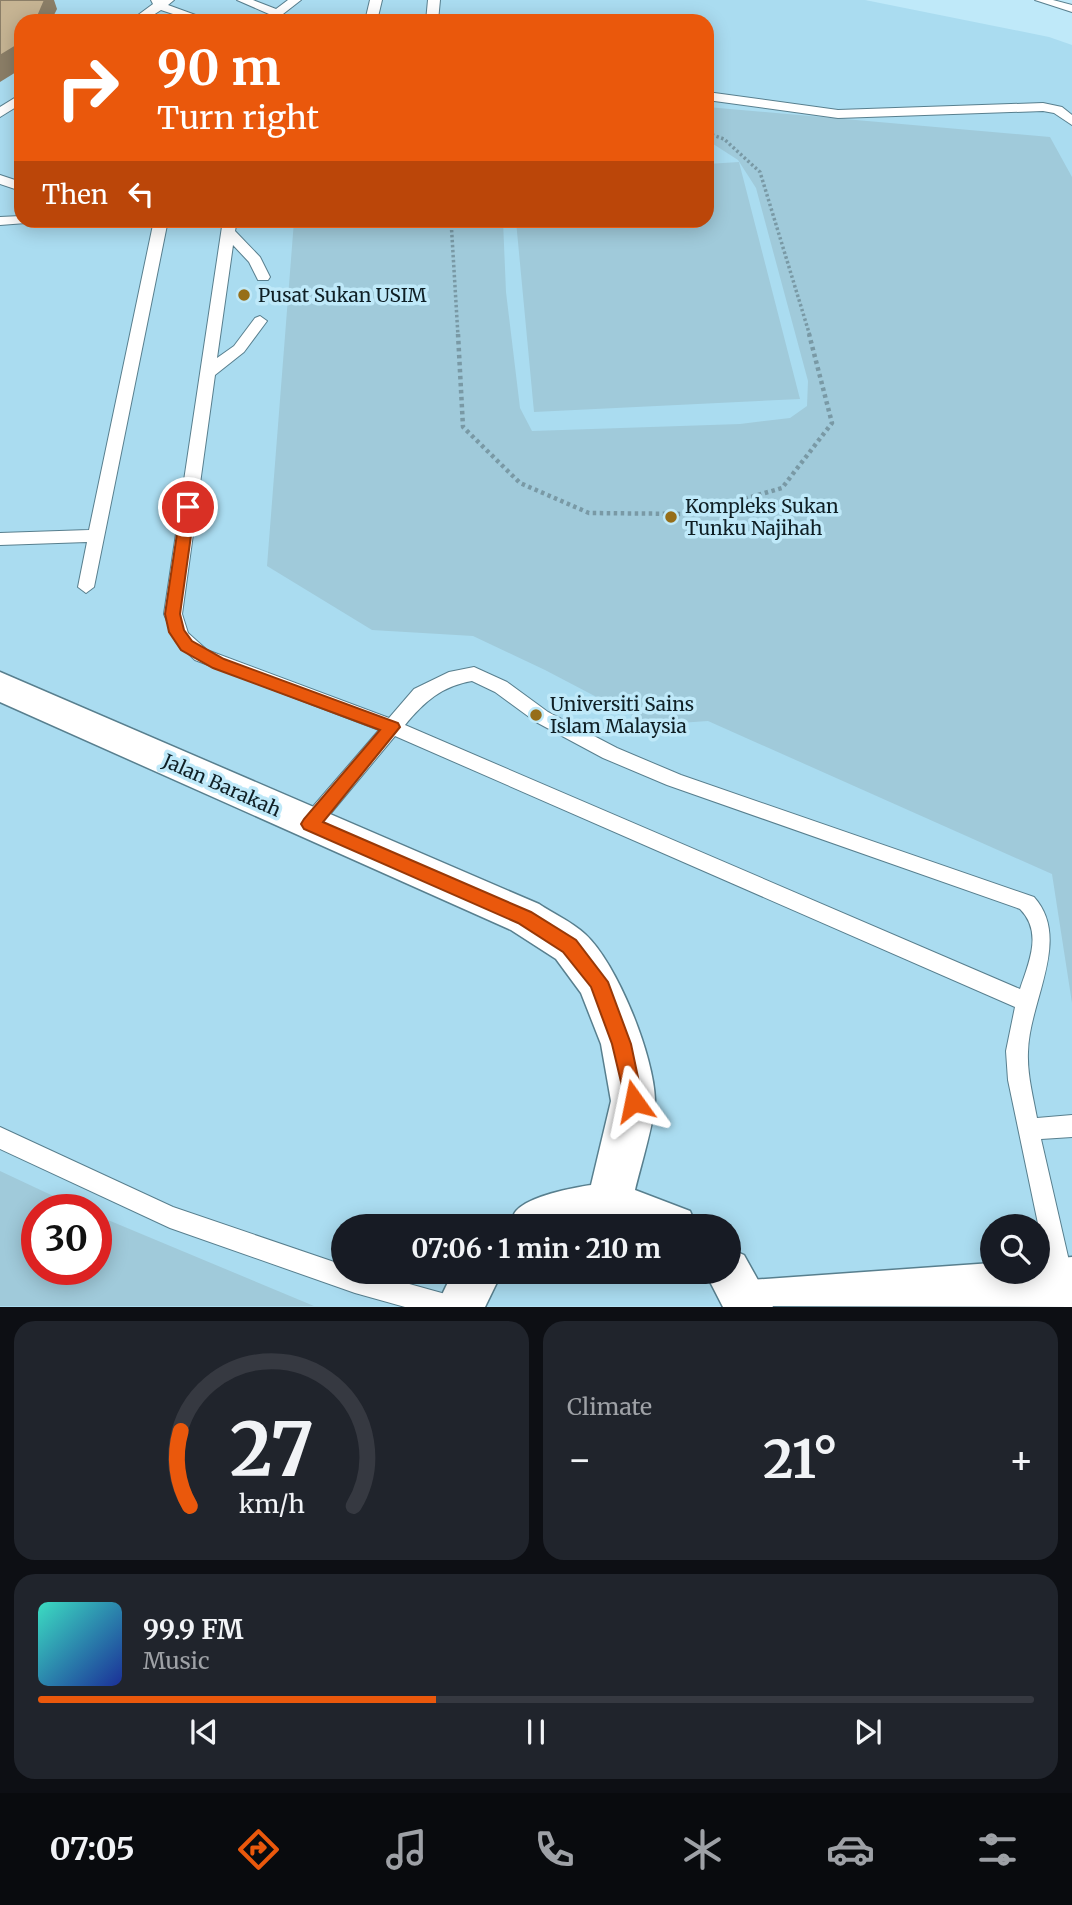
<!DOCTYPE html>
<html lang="en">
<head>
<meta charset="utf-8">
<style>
	body { margin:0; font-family:Merriweather,serif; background:#20242c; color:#f1f3f6; height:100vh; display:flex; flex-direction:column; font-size:26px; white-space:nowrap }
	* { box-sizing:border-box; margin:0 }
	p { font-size:23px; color:#9ea1a6 }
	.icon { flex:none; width:38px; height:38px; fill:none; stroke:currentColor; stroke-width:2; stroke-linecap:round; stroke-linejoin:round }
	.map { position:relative; height:1307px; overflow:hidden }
	.side { display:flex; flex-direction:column; gap:14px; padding:14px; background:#0d0f14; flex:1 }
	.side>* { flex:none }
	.banner { position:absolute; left:14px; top:14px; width:700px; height:214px; border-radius:21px; box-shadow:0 4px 18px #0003; background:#ea580c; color:#fff; overflow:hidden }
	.controls { position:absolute; left:980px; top:1214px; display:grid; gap:14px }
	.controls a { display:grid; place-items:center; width:70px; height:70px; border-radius:50%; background:#171b24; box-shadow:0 4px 18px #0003; font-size:35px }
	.speed { position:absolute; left:21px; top:1194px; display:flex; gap:14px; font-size:35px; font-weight:700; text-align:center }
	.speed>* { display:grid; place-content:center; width:91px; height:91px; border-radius:50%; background:#171b24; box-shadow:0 4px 18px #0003; line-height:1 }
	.speed .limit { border:10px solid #d22; background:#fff; color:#111 }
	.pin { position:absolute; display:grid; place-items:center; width:60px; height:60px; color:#fff; margin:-30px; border:4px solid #fff; border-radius:50%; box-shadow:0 2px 7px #0007 }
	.me { position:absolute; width:77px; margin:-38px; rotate:348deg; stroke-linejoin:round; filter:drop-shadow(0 0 5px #0008) }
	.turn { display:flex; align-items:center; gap:24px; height:147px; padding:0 28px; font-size:32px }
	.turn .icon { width:91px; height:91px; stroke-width:2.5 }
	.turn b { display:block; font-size:49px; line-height:60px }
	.then { display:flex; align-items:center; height:66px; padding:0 28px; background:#0003; gap:14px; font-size:26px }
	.big { font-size:52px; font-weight:700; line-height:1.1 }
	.side .card { flex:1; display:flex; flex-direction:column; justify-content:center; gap:10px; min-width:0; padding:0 24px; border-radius:21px; background:#20242c }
	.side .dial { align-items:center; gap:0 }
	.dial svg { height:182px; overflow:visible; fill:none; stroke:#363941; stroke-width:7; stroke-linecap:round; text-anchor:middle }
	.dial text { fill:#f1f3f6; stroke:none }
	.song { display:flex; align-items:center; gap:21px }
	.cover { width:84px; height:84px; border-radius:10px; background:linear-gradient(135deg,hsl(170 70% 55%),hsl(230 70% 35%)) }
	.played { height:7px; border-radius:4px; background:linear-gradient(90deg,#ea580c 40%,#363941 40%) }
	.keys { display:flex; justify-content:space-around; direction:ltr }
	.heat { display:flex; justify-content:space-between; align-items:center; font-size:38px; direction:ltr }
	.side .tiles { flex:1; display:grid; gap:14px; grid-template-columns:1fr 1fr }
	.card:last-child { grid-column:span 2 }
	.trip { position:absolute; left:331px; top:1214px; width:410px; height:70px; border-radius:35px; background:#171b24; box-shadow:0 4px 18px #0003; font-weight:700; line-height:70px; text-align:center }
	.tab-bar { display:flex; height:112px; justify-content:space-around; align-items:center; background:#090b0e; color:#9ea1a6 }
	.tab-bar .icon { width:49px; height:49px }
	.tab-bar .current { color:#ea580c }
	.tab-bar b { font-size:32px; color:#f1f3f6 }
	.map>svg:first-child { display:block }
	.built { fill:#aadcf0; fill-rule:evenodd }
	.green { fill:#a0cada }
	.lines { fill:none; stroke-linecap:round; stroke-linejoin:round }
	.service-casing { stroke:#587f8e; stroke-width:2 }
	.minor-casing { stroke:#587f8e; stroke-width:3 }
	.tertiary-casing { stroke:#587f8e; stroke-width:3 }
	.path-far1 { stroke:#7999a5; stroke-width:3.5; stroke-dasharray:2.5 2.5; stroke-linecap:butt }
	.path { stroke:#7999a5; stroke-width:4.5; stroke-dasharray:3.5 3.5; stroke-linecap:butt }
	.service { fill:#fff; fill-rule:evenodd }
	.minor { fill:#fff; fill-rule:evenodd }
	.tertiary { fill:#fff; fill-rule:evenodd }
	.shaded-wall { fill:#8b7e67 }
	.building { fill:#c6b493; stroke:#8b7e67; stroke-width:2 }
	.route { fill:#ea580c; stroke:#983908; stroke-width:2 }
	.poi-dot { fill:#966e19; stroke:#bfe9f9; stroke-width:2.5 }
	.labels { text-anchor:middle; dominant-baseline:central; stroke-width:7; stroke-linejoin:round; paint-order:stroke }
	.poi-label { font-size:19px; fill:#0f1f25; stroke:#bfe9f9; text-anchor:start }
	.street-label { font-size:19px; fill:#0f1f25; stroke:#bfe9f9 }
</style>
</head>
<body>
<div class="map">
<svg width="1072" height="1307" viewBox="0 0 1072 1307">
	<rect width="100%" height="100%" fill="#bfe9f9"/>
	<path class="built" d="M0,0H865L1049,37L1072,45V1306L0,1307ZM21,21H707V220H21ZM37,1209H96V1269H37ZM343,1227H728V1272H343ZM992,1227H1038V1272H992Z"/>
	<g class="green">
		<polygon points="707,107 1050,137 1072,177 1072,1003 1052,874 708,721 650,725 545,670 473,636 372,630 267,566 294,221 503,221 506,292 520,408 532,431 740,424 790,418 807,406 808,381 756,188 738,160 707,140"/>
		<polygon points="739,162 800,399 534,412 516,221 707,220 707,164"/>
		<polygon points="0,1171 81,1209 37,1209 37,1269 96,1269 96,1215 314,1306 0,1306"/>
	</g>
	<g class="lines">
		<g class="service-casing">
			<g id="service">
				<polygon points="151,0 174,0 168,5 212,21 194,21 161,10 144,21 130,21 153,4"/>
				<polygon points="237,0 253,0 276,9 288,0 301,0 274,21 265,21 263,19 269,14"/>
				<polygon points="370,0 382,0 377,21 365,21"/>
				<polygon points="428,0 440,0 438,21 426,21"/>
				<polygon points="1035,0 1053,0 1072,5 1072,12"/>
				<polygon points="707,92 838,110 1043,103 1062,107 1072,115 1072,125 1054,113 1043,111 838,118 707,100"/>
				<polygon points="21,94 21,104 0,117 0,107"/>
				<polygon points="0,175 21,182 21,191 0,184"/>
				<polygon points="21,216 21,220 27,220 26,223 0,225 0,217"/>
				<polygon points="154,220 168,220 94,587 86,593 78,587 87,542 0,545 0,533 89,530"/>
				<path d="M223,220H237L235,231L260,257L270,277L268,280H258L249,262L233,245L217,358L234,346L255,318L260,316L267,321L244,352L215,375L182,614L188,633L207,650L389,718L414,689L449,672L474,667L507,682L548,712L617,748L681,775L1034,897C1072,939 1029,1001 1028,1052C1027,1074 1033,1096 1037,1118L1072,1115V1137L1041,1139L1072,1274L1070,1289L1062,1293L1054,1289L1050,1281L1008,1080L1006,1051L1015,1007L395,736L317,830L310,832L303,830L300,824L303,818L379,730L195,660L176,642L164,614ZM472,681L495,692L536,722L603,758L667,785L1020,909C1043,932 1029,962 1020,989L405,725C424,702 442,686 472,681Z"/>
				<polygon points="0,1127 173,1207 343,1265 343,1272 366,1272 449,1295 457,1299 461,1307 405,1307 355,1293 170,1228 0,1149"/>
			</g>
		</g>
		<g class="minor-casing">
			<g id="minor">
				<path d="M0,672L539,904C554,914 572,922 585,934C617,963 654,1056 655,1100C655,1120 640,1168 635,1190L690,1211L697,1227H509C511,1223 513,1214 516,1211C529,1196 572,1188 591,1185L611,1101L601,1044L581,993L556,959L511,930L0,702Z"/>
				<polygon points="728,1248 744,1255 773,1307 723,1307 705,1272 728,1272"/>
				<polygon points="453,1272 502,1272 485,1307 436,1307"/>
			</g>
		</g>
		<g class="tertiary-casing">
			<polygon id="tertiary" points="1072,1257 1072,1307 724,1306 732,1288 750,1280 992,1263 992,1272 1038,1272 1038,1260"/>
		</g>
		<g class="path-far1">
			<polyline points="707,133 724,139 760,172 810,336"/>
			<polyline points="451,220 458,336"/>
		</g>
		<polyline class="path" points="458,334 463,427 520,483 589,513 692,514 782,488 832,423 809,334"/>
		<use href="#service" class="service"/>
		<use href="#minor" class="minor"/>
		<use href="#tertiary" class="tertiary"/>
	</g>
	<g class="shaded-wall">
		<polygon points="45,0 54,0 57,9 51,21 36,21"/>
		<polygon points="21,43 21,69 0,82 0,56"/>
	</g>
	<polygon class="building" points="0,0 45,0 36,21 21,21 21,43 0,56"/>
	<polygon class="route" points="188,502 195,507 180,614 184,630 192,641 224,659 398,723 400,727 323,822 531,912 576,940 608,982 631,1044 643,1101 640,1107 634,1110 627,1107 612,1044 591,987 563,952 518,923 304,829 301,824 304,819 380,730 213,668 181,650 169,632 165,614 181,507"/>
	<g class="poi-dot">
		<circle cx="244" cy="295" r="7"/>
		<circle cx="671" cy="517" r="7"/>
		<circle cx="536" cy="715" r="7"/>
	</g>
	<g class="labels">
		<g class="poi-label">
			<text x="258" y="295">Pusat Sukan USIM</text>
			<text x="685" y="506">Kompleks Sukan<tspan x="685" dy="22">Tunku Najihah</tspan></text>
			<text x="550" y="704">Universiti Sains<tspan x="550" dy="22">Islam Malaysia</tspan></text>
		</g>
		<g class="street-label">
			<text transform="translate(222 785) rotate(24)">Jalan Barakah</text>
		</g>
	</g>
</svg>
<div class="controls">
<a><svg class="icon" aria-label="search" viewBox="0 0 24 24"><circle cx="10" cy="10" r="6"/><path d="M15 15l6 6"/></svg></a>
</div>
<div class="speed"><div class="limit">30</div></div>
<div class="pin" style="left:188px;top:507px;background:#d93025"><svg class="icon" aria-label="arrive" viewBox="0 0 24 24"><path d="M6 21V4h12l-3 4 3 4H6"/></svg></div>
<svg class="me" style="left:634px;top:1101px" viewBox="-20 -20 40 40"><path d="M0-17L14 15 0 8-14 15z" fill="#ea580c" stroke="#fff" stroke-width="4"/></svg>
<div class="trip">07:06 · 1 min · 210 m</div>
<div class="banner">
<div class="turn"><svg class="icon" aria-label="right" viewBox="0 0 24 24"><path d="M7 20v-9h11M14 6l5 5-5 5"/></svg><div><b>90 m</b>Turn right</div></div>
<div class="then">Then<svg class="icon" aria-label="left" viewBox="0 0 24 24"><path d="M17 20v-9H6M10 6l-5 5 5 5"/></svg></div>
</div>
</div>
<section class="side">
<div class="tiles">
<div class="card dial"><svg viewBox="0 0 100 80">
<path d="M14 69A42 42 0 1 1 86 69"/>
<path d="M14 69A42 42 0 0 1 10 36" stroke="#ea580c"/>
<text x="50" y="56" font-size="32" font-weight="700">27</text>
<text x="50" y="72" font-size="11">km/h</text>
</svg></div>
<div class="card"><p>Climate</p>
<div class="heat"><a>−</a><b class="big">21°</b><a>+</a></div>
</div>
<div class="card">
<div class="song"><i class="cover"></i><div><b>99.9 FM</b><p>Music</p></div></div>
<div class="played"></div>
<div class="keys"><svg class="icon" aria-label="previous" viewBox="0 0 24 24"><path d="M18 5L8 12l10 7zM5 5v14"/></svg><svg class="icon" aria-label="pause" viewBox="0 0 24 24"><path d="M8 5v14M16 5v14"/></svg><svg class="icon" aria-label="next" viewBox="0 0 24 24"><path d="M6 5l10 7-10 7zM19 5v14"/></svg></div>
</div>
</div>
</section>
<nav class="tab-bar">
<b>07:05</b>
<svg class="icon current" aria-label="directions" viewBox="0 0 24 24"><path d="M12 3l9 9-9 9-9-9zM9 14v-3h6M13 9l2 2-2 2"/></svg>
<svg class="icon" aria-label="music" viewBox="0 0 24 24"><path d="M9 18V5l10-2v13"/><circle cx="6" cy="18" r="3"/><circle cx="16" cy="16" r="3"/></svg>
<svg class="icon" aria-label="phone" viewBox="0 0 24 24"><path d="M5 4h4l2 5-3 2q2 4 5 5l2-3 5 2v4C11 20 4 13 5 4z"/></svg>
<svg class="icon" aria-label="climate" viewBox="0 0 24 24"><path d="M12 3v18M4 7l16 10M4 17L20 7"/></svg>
<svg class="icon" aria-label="car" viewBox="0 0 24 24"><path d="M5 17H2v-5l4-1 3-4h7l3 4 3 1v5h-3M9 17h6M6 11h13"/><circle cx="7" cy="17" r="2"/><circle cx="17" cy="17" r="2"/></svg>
<svg class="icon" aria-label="filters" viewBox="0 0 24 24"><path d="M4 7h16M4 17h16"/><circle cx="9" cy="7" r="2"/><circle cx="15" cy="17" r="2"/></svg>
</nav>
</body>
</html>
